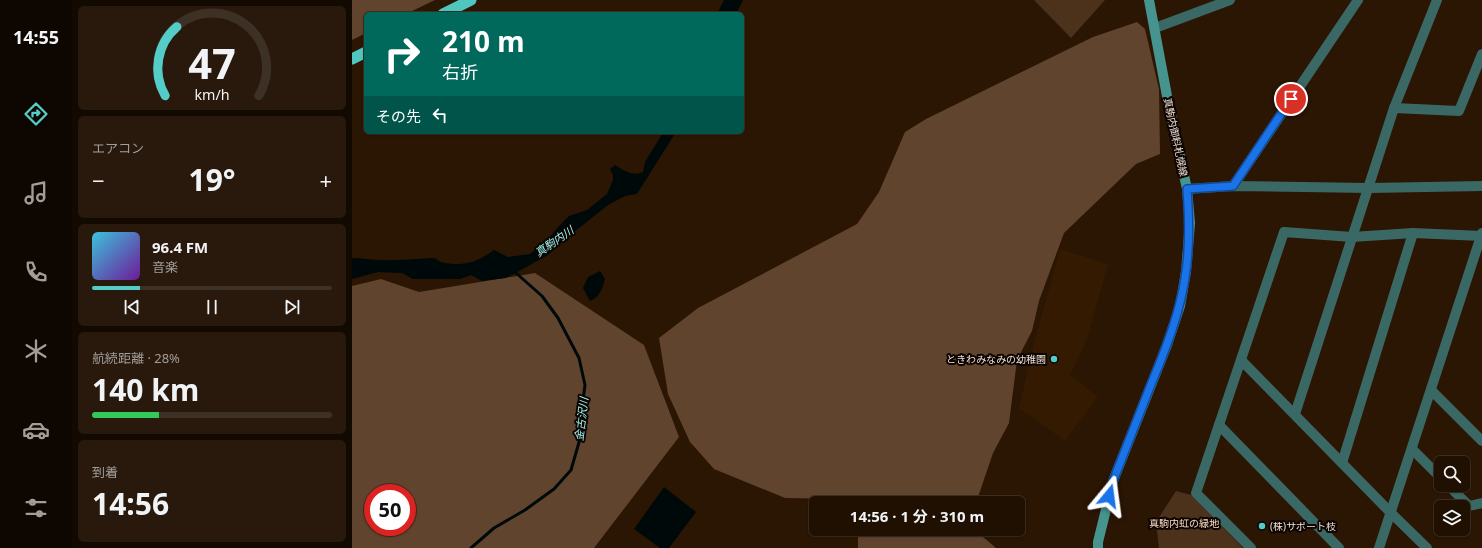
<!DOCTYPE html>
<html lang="ja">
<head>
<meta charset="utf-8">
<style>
	body { margin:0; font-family:"Noto Sans","Noto Sans JP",sans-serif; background:#28190c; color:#f1f3f6; height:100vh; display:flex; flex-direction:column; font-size:15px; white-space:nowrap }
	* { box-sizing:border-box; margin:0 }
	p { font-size:13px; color:#a29d99 }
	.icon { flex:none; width:22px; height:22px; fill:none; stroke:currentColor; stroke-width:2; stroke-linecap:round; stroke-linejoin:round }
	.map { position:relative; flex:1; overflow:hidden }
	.side { display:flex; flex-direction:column; gap:6px; padding:6px; background:#120901; width:280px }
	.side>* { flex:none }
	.hud { position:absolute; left:12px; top:12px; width:380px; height:122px; border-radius:6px; box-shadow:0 1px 3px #0004,0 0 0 1px #3d3024; background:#00695c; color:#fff; overflow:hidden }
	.buttons { position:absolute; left:1082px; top:456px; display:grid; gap:8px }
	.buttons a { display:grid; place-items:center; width:36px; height:36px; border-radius:6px; background:#201002; box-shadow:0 1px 3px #0004,0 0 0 1px #3d3024; font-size:20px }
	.speed { position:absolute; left:12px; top:484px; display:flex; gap:8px; font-size:20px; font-weight:700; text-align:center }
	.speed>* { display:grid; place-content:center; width:52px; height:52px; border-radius:50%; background:#201002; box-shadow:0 1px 3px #0004,0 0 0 1px #3d3024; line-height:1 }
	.speed .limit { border:6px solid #d22; background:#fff; color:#111 }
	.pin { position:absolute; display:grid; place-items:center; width:34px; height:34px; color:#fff; margin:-17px; border:2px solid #fff; border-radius:50%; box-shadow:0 1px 4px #0007 }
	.me { position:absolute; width:44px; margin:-22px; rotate:16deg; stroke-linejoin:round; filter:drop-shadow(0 0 3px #0008) }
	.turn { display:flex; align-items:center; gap:14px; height:84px; padding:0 12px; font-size:18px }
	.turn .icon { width:52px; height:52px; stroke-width:2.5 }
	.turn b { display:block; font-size:28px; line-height:34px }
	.then { display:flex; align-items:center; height:38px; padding:0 12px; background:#0003; gap:8px; font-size:15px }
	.big { font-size:30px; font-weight:700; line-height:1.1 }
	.side .card { flex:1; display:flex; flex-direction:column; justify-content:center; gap:6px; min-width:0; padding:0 14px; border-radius:6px; background:#28190c }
	.side .dial { align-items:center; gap:0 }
	.dial svg { height:104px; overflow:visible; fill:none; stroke:#3d3024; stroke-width:7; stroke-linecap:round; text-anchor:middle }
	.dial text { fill:#f1f3f6; stroke:none }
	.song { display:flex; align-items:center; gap:12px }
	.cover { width:48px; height:48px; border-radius:6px; background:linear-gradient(135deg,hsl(190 70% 55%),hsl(280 70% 35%)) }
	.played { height:4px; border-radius:2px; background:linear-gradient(90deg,#54cdc8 20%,#3d3024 20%) }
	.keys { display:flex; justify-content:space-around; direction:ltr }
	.heat { display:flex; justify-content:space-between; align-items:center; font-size:22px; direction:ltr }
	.charge { height:6px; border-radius:3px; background:linear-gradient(90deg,#34c759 28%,#3d3024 0) }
	.trip { position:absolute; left:457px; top:496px; width:216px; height:40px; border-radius:6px; background:#201002; box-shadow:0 1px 3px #0004,0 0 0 1px #3d3024; font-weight:700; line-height:40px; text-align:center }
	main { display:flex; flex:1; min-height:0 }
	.dock { display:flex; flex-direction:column; width:72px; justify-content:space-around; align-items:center; background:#0d0601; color:#a29d99 }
	.dock .icon { width:28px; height:28px }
	.dock .active { color:#54cdc8 }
	.dock b { font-size:18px; color:#f1f3f6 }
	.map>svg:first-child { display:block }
	.built { fill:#351a02 }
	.green { fill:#4c311b }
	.forest { fill:#61442d; fill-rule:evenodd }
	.water { fill:#000909 }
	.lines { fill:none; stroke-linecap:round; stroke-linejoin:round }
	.stream { stroke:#000909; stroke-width:3 }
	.minor { stroke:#3a6865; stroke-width:10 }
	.secondary { stroke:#469490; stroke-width:10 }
	.trunk { stroke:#50c6c1; stroke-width:11 }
	.route-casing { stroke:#114b97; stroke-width:10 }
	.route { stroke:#1a73e8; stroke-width:7 }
	.poi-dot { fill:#54cdc8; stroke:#0c0401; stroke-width:1.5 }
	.labels { text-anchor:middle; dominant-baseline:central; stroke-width:4; stroke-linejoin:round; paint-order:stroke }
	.street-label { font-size:10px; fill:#f2e2d7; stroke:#0c0401 }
	.poi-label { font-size:10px; fill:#f2e2d7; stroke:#0c0401; text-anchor:end }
	.park-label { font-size:10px; fill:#fddcc2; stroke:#0c0401 }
	.water-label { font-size:11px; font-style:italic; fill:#a1f6f2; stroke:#0c0401 }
</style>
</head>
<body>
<main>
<nav class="dock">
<b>14:55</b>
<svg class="icon active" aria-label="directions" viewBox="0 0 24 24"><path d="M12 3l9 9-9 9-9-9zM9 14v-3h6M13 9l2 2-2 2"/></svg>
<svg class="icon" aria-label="music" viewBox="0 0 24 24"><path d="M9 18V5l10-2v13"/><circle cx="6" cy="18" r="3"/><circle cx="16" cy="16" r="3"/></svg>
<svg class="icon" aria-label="phone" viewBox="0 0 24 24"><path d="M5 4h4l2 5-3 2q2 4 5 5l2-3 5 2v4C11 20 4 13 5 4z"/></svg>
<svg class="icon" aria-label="climate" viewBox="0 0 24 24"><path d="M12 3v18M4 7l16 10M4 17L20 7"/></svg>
<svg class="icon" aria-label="car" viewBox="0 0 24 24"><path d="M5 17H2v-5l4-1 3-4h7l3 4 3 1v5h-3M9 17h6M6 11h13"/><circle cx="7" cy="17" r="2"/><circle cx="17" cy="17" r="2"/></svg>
<svg class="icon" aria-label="filters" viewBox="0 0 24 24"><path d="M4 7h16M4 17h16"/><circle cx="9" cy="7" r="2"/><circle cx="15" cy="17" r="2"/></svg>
</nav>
<section class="side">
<div class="card dial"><svg viewBox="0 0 100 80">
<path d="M14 69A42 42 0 1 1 86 69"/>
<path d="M14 69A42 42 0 0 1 23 16" stroke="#54cdc8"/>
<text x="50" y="56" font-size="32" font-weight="700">47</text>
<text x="50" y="72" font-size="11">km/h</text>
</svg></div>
<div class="card"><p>エアコン</p>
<div class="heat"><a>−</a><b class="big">19°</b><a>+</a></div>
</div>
<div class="card">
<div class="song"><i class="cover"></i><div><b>96.4 FM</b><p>音楽</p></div></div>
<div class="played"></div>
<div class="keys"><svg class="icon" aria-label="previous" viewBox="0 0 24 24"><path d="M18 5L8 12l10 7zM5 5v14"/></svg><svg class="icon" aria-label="pause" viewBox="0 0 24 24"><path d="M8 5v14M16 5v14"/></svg><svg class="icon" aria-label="next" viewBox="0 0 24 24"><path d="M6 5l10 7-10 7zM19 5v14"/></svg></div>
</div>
<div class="card"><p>航続距離 · 28%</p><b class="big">140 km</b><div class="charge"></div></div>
<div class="card"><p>到着</p><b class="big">14:56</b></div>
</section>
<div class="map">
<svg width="1130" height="548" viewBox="0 0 1130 548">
	<rect width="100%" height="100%" fill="#2b1503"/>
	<polygon class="built" points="708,249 756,264 735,340 718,375 746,397 713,441 667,408 682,343"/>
	<g class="green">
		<polygon points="682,0 753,0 719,38"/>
		<polygon points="824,491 839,495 891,548 807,548 804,522"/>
	</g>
	<g class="forest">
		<polygon points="0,0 83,0 54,14 14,14 14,33 0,40"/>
		<polygon points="785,22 793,29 807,89 808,154 784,164 712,233 687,301 680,331 665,360 657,423 641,453 624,503 499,503 496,499 433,498 362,469 338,442 316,394 307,338 346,308 505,224 527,192 553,132 574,119 741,37"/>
		<path d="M183,273L292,345L327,437L242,548H0V286L29,279L67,292ZM21,493H55V527H21Z"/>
		<polygon points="506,529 629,529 631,537 644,548 506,548"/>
	</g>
	<g class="water">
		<polygon points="372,0 391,0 384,14 365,14"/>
		<path d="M310,132H324L285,194L273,196L256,205L212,240L196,255L154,278L130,281L119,275L108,279H61L50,273L26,272L0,279V258C9,258 16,259 24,260C43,261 61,259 80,258C85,258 88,263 93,263C115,266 125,262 142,250L156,257L178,254L195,240L206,227L217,216L235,210L255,194L261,180V175L258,169L263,165C271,170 281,177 291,172L293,162L309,136Z"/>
		<path d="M248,271L253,279C250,289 248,297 238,301L231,288L236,277Z"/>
		<polygon points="312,487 344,512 317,548 308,548 282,529"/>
	</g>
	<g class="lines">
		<polyline class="stream" points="119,548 142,528 173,510 202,489 219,470 230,432 230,408 233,385 227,358 206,318 190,296 164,273 163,270"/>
		<g class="minor">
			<polyline points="803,28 878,0"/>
			<polyline points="1042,108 1107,111 1130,54"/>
			<polyline points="881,186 1006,0"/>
			<polyline points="835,189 881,186 1017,188 1130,186"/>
			<polyline points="889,360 1038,512 1075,548"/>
			<polyline points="1079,390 1130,441"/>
			<polyline points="943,414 1042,108 1085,0"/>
			<polyline points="867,425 987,548"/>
			<polyline points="1060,449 1089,478"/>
			<polyline points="990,463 1061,233"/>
			<polyline points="1096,485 1117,506 1130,503"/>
			<polyline points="899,548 844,493 932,232 1000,237 1061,233 1130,236"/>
			<polyline points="1027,548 1130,233"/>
		</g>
		<polyline class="secondary" points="746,548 746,542 761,481 815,345 828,306 834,272 838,223 835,189 815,96 797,0"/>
		<g class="trunk">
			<polyline points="91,14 119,0"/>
			<polyline points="0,59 14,52"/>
		</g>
	</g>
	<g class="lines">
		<g class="route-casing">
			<path id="route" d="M757,496L761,481C774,448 787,415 800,382C815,346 829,310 834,271C838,244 837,217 835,189L881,186L939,99"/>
		</g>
		<use href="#route" class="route"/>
	</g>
	<g class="poi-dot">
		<circle cx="702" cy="359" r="4"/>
		<circle cx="910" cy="526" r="4"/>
	</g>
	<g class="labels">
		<g class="street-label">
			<text transform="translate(824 137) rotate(78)">真駒内御料札幌線</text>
		</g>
		<g class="poi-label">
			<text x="694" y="359">ときわみなみの幼稚園</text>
			<text x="918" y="526" text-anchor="start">(株)サポート枝</text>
		</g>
		<g class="park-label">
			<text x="832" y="523">真駒内虹の緑地</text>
		</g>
		<g class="water-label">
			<text transform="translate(202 241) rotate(-35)">真駒内川</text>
			<text transform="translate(229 419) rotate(-83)">金古沢川</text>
		</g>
	</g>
</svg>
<div class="buttons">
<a><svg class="icon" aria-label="search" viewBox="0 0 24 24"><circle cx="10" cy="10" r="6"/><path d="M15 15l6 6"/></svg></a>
<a><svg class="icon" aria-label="layers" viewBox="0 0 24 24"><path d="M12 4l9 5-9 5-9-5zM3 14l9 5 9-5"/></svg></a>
</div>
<div class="speed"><div class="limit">50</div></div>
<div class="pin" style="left:939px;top:99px;background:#d93025"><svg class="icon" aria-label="arrive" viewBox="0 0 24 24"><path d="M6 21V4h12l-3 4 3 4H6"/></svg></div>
<svg class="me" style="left:757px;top:496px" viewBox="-20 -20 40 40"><path d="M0-17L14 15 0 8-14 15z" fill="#1a73e8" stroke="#fff" stroke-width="4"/></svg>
<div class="trip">14:56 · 1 分 · 310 m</div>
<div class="hud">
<div class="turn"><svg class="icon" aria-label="right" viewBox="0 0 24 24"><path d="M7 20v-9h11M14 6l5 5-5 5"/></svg><div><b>210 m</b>右折</div></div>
<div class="then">その先<svg class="icon" aria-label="left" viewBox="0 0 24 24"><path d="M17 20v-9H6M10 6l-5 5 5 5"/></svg></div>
</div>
</div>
</main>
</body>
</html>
